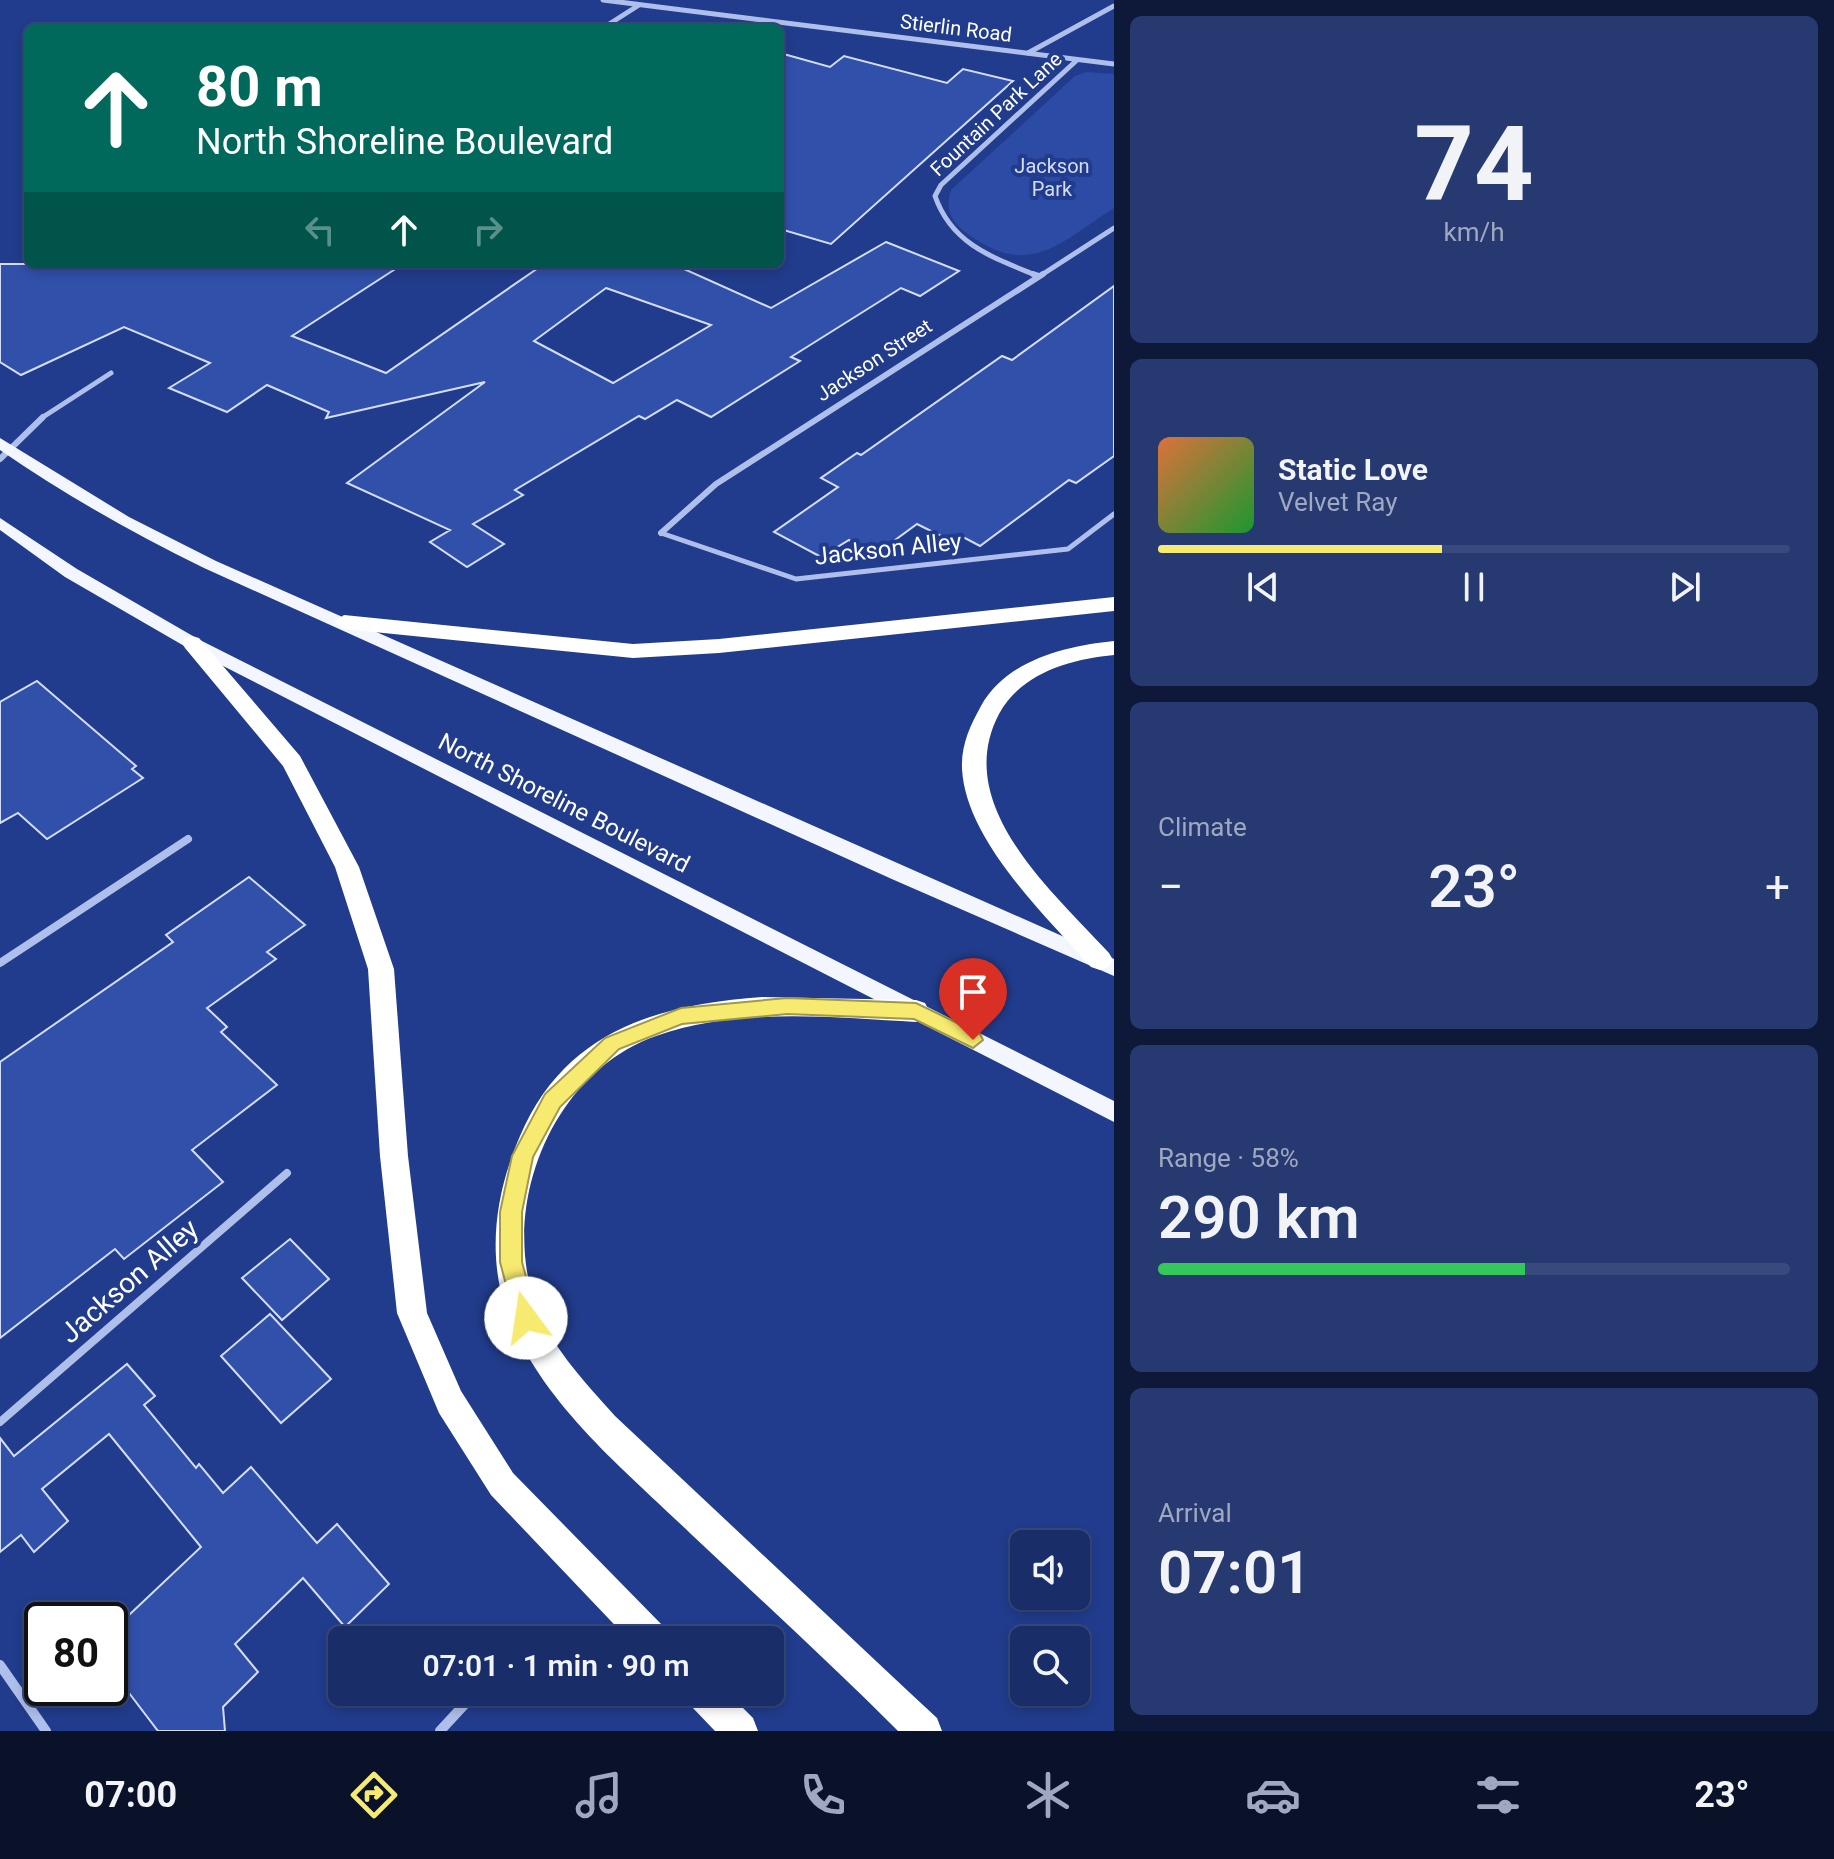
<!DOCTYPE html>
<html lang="en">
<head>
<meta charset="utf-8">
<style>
	body { margin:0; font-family:Roboto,sans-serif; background:#263971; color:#f1f3f6; height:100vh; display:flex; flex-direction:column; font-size:30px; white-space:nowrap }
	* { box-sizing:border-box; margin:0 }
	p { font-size:26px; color:#9fa8c0 }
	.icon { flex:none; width:44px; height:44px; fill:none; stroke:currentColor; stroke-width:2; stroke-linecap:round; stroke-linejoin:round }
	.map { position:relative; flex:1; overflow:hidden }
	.panel { display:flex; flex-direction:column; gap:16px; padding:16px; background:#0e193a; width:720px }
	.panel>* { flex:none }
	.top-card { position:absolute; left:24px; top:24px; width:760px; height:244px; border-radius:12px; box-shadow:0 4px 12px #0003,0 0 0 2px #37497d; background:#00695c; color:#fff; overflow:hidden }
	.tools { position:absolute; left:1010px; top:1530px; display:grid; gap:16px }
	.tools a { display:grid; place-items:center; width:80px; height:80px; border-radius:12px; background:#192d69; box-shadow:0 4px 12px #0003,0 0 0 2px #37497d; font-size:40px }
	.speed { position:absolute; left:24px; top:1602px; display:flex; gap:16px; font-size:40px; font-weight:700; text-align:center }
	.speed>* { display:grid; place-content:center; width:104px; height:104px; border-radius:50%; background:#192d69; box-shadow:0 4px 12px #0003,0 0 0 2px #37497d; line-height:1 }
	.speed .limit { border:4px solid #111; border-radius:12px; background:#fff; color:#111 }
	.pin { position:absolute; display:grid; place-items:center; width:68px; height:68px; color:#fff; margin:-82px -34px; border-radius:50% 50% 50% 0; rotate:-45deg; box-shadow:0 0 8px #0007 }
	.pin .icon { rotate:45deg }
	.me { position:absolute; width:88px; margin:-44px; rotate:346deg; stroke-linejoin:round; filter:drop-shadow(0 0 6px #0008) }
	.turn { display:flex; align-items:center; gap:28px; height:168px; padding:0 40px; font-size:36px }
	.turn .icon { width:104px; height:104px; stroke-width:2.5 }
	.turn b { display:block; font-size:56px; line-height:68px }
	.lanes { display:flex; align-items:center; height:76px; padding:0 40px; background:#0003; justify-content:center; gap:40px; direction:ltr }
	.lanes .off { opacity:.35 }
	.big { font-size:60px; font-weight:600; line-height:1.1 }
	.panel .tile { flex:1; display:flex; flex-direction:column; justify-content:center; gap:12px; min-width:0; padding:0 28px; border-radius:12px; background:#263971 }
	.panel .dial { align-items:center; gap:0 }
	.dial b { font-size:104px; line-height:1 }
	.song { display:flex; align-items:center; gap:24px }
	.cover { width:96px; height:96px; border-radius:12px; background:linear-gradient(135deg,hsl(20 70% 55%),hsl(130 70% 35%)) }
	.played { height:8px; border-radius:4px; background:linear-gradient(90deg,#f7ea70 45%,#37497d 45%) }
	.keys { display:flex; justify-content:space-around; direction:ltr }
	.heat { display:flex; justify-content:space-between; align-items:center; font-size:44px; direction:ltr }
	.charge { height:12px; border-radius:6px; background:linear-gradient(90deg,#34c759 58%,#37497d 0) }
	.trip { position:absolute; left:328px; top:1626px; width:456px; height:80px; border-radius:12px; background:#192d69; box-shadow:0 4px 12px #0003,0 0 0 2px #37497d; font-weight:600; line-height:80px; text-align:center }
	.menu { display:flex; height:128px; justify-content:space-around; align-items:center; background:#0a122a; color:#9fa8c0 }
	.menu .icon { width:56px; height:56px }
	.menu .on { color:#f7ea70 }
	.menu b { font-size:36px; color:#f1f3f6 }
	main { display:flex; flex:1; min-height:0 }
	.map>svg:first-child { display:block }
	.green { fill:#2b4ba4 }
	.building { fill:#3150a9; stroke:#d4ddf8; stroke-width:2; fill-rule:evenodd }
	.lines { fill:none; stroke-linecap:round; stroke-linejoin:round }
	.lane-far1 { stroke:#afbfeb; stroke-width:5 }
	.lane { stroke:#afbfeb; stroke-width:8 }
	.street-far3 { stroke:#afbfeb; stroke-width:5 }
	.street-far2 { stroke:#afbfeb; stroke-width:6 }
	.street-far1 { stroke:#afbfeb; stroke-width:8 }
	.street { stroke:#afbfeb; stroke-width:10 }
	.primary { fill:#f3f6fe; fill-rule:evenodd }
	.highway { fill:#fff; fill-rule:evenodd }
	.route { fill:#f7ea70; stroke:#a19849; stroke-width:2 }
	.labels { text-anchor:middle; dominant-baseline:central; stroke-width:8; stroke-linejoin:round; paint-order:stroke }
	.far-street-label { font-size:20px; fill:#fff; stroke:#213c8c }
	.far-park-label { font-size:20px; fill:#d4ddf8; stroke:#213c8c }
	.street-label { font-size:24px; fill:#fff; stroke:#213c8c }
	.near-street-label { font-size:28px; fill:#fff; stroke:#213c8c }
</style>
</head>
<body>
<main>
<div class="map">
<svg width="1114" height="1731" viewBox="0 0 1114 1731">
	<rect width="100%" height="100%" fill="#213c8c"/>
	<path class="green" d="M1086,72L1114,74V208C1058,244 1029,280 965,232C950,221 945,208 951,190L1075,76Z"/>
	<g class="building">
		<polygon points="780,53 830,67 844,56 947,83 963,69 1013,81 831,244 780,229"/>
		<path d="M886,242L959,271L920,296L901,288L791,357L800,361L711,417L677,400L645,419L639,416L515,490L523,495L473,524L504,544L467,567L430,542L450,530L347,483L485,382L326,418L329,412L267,385L227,412L169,388L210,363L124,327L21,375L0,362V264H403L292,336L386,373L544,264H673L771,308ZM606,288L711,325L613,383L534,341Z"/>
		<polygon points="1114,286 1114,456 1076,483 1069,480 980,546 963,537 955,543 917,524 876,554 849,540 821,557 774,532 838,487 821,478 857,453 861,455 1002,356 1012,360"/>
		<polygon points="37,681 136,766 132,769 143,778 47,839 18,813 0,823 0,702"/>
		<polygon points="249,877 305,925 267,952 276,959 207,1008 227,1027 221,1032 277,1085 192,1150 223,1182 124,1259 115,1249 0,1338 0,1062 173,942 166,935"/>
		<polygon points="290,1239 329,1279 282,1320 242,1278"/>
		<polygon points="270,1314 331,1379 281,1423 221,1356"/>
		<polygon points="127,1364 155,1396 144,1405 196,1468 199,1464 223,1493 251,1467 317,1543 337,1524 389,1584 345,1627 303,1578 235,1644 258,1672 223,1707 225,1731 158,1731 110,1668 110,1633 201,1547 109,1434 42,1489 68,1521 34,1552 21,1535 0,1552 0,1438 14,1456"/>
	</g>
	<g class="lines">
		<g class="lane-far1">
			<polyline points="43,417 111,373"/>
			<polyline points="661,533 796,579 1068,549 1114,514"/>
		</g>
		<polyline class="lane" points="0,1422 287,1173"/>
		<g class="street-far3">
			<polyline points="603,0 1114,64"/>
			<polyline points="603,28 639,5"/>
			<polyline points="1028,53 1114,6"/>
			<path d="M1038,276C994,258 952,245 935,196L941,185L1077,60"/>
			<polyline points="1040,276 1114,228"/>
		</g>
		<g class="street-far2">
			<polyline points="1033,274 1039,276"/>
			<polyline points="0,459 43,417"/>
			<polyline points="661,533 716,484 1043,274"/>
		</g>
		<polyline class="street-far1" points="0,963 188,839"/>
		<g class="street">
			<polyline points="0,1665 46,1731"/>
			<polyline points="440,1731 476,1692"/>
		</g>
		<g class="primary">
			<path d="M0,438L129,517L216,561L1114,959V976L894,880L204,568C133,533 65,495 0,450Z"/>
			<polygon points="0,518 77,569 198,639 1114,1101 1114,1122 186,647 65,577 0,530"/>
		</g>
		<g class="highway">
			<polygon points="1114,597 1114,611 719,653 633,658 344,629 334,622 344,615 633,644 719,639"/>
			<polygon points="192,636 199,638 300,756 359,867 394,969 408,1156 427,1313 461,1391 513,1473 665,1628 670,1640 629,1640 491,1495 439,1413 397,1313 380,1156 368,969 335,867 283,766 185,648 182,643 185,638"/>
			<path d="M1114,641V655C1071,659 1021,673 999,714C951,805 1053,892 1109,953L1113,960L1109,967L1100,970L1091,967C1046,916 966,841 962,769C961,745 970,726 981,706C1006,660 1066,646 1114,641Z"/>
			<path d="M762,997L916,1000L925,1003L929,1011L925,1019L916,1022C831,1017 738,1007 656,1036C556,1071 502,1197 533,1297C546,1342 585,1382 615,1416L909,1692L937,1718L942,1731H898C831,1664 761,1600 692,1535C622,1467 530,1395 502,1296C487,1238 500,1178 525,1125C572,1028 663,1004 762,997Z"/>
			<polygon points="685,1692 727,1692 753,1718 758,1731 715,1731 690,1705"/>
		</g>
	</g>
	<polygon class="route" points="787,998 916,1003 980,1034 983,1040 973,1048 914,1019 787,1014 682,1024 619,1049 560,1107 533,1157 522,1212 522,1262 537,1318 534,1326 526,1329 517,1326 500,1262 500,1212 512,1156 545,1094 605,1038 681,1008"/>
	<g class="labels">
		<g class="far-street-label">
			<text transform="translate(956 28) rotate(7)">Stierlin Road</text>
			<text transform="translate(996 114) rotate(-43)">Fountain Park Lane</text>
			<text transform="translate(874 360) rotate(-33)">Jackson Street</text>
		</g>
		<g class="far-park-label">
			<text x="1052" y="166">Jackson<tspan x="1052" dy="23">Park</tspan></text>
		</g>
		<g class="street-label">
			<text transform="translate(888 549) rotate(-6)">Jackson Alley</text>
			<text transform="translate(564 803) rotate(27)">North Shoreline Boulevard</text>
		</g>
		<g class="near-street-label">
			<text transform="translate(129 1281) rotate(-41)">Jackson Alley</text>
		</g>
	</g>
</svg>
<div class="tools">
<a><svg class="icon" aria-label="sound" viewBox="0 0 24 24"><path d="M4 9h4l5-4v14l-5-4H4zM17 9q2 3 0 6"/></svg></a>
<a><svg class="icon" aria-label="search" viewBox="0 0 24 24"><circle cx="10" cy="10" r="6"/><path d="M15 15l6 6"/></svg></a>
</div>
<div class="speed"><div class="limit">80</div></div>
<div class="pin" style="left:973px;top:1040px;background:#d93025"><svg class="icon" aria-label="arrive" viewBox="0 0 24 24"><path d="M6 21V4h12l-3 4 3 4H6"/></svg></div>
<svg class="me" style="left:526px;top:1318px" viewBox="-20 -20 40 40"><circle r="19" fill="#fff"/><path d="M0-13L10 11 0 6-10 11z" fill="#f7ea70"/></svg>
<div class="trip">07:01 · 1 min · 90 m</div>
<div class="top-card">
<div class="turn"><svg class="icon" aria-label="ahead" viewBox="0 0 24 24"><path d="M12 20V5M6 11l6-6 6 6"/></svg><div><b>80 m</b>North Shoreline Boulevard</div></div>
<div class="lanes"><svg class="icon off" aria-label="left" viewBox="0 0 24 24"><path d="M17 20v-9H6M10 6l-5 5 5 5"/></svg><svg class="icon" aria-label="ahead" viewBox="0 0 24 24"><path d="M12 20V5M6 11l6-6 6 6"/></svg><svg class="icon off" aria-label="right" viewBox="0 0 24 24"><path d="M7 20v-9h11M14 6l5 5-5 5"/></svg></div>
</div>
</div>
<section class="panel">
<div class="tile dial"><b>74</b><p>km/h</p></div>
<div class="tile">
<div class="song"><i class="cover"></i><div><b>Static Love</b><p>Velvet Ray</p></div></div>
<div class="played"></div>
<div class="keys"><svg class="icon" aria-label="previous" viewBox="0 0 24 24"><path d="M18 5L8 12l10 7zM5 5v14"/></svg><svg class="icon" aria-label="pause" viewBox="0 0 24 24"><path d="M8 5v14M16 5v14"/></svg><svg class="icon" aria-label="next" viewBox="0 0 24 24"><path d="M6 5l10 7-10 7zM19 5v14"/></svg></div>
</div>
<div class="tile"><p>Climate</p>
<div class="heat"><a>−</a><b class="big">23°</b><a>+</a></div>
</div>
<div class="tile"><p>Range · 58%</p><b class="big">290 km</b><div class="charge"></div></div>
<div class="tile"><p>Arrival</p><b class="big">07:01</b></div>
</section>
</main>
<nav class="menu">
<b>07:00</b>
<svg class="icon on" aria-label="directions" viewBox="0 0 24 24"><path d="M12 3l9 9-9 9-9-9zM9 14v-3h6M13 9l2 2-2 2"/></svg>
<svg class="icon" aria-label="music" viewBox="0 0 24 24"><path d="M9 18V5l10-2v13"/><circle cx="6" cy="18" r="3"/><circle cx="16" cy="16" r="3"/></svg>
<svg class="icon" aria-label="phone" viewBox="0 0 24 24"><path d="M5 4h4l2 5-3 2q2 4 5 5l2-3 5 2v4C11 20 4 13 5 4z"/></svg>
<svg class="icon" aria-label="climate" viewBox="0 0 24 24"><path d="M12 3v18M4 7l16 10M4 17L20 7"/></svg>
<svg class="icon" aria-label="car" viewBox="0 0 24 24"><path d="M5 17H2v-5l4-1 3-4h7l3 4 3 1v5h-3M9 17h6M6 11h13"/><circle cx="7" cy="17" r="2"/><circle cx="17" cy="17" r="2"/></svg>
<svg class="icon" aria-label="filters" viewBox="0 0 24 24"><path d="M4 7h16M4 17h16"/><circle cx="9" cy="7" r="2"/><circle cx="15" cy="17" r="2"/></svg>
<b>23°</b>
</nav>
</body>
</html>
